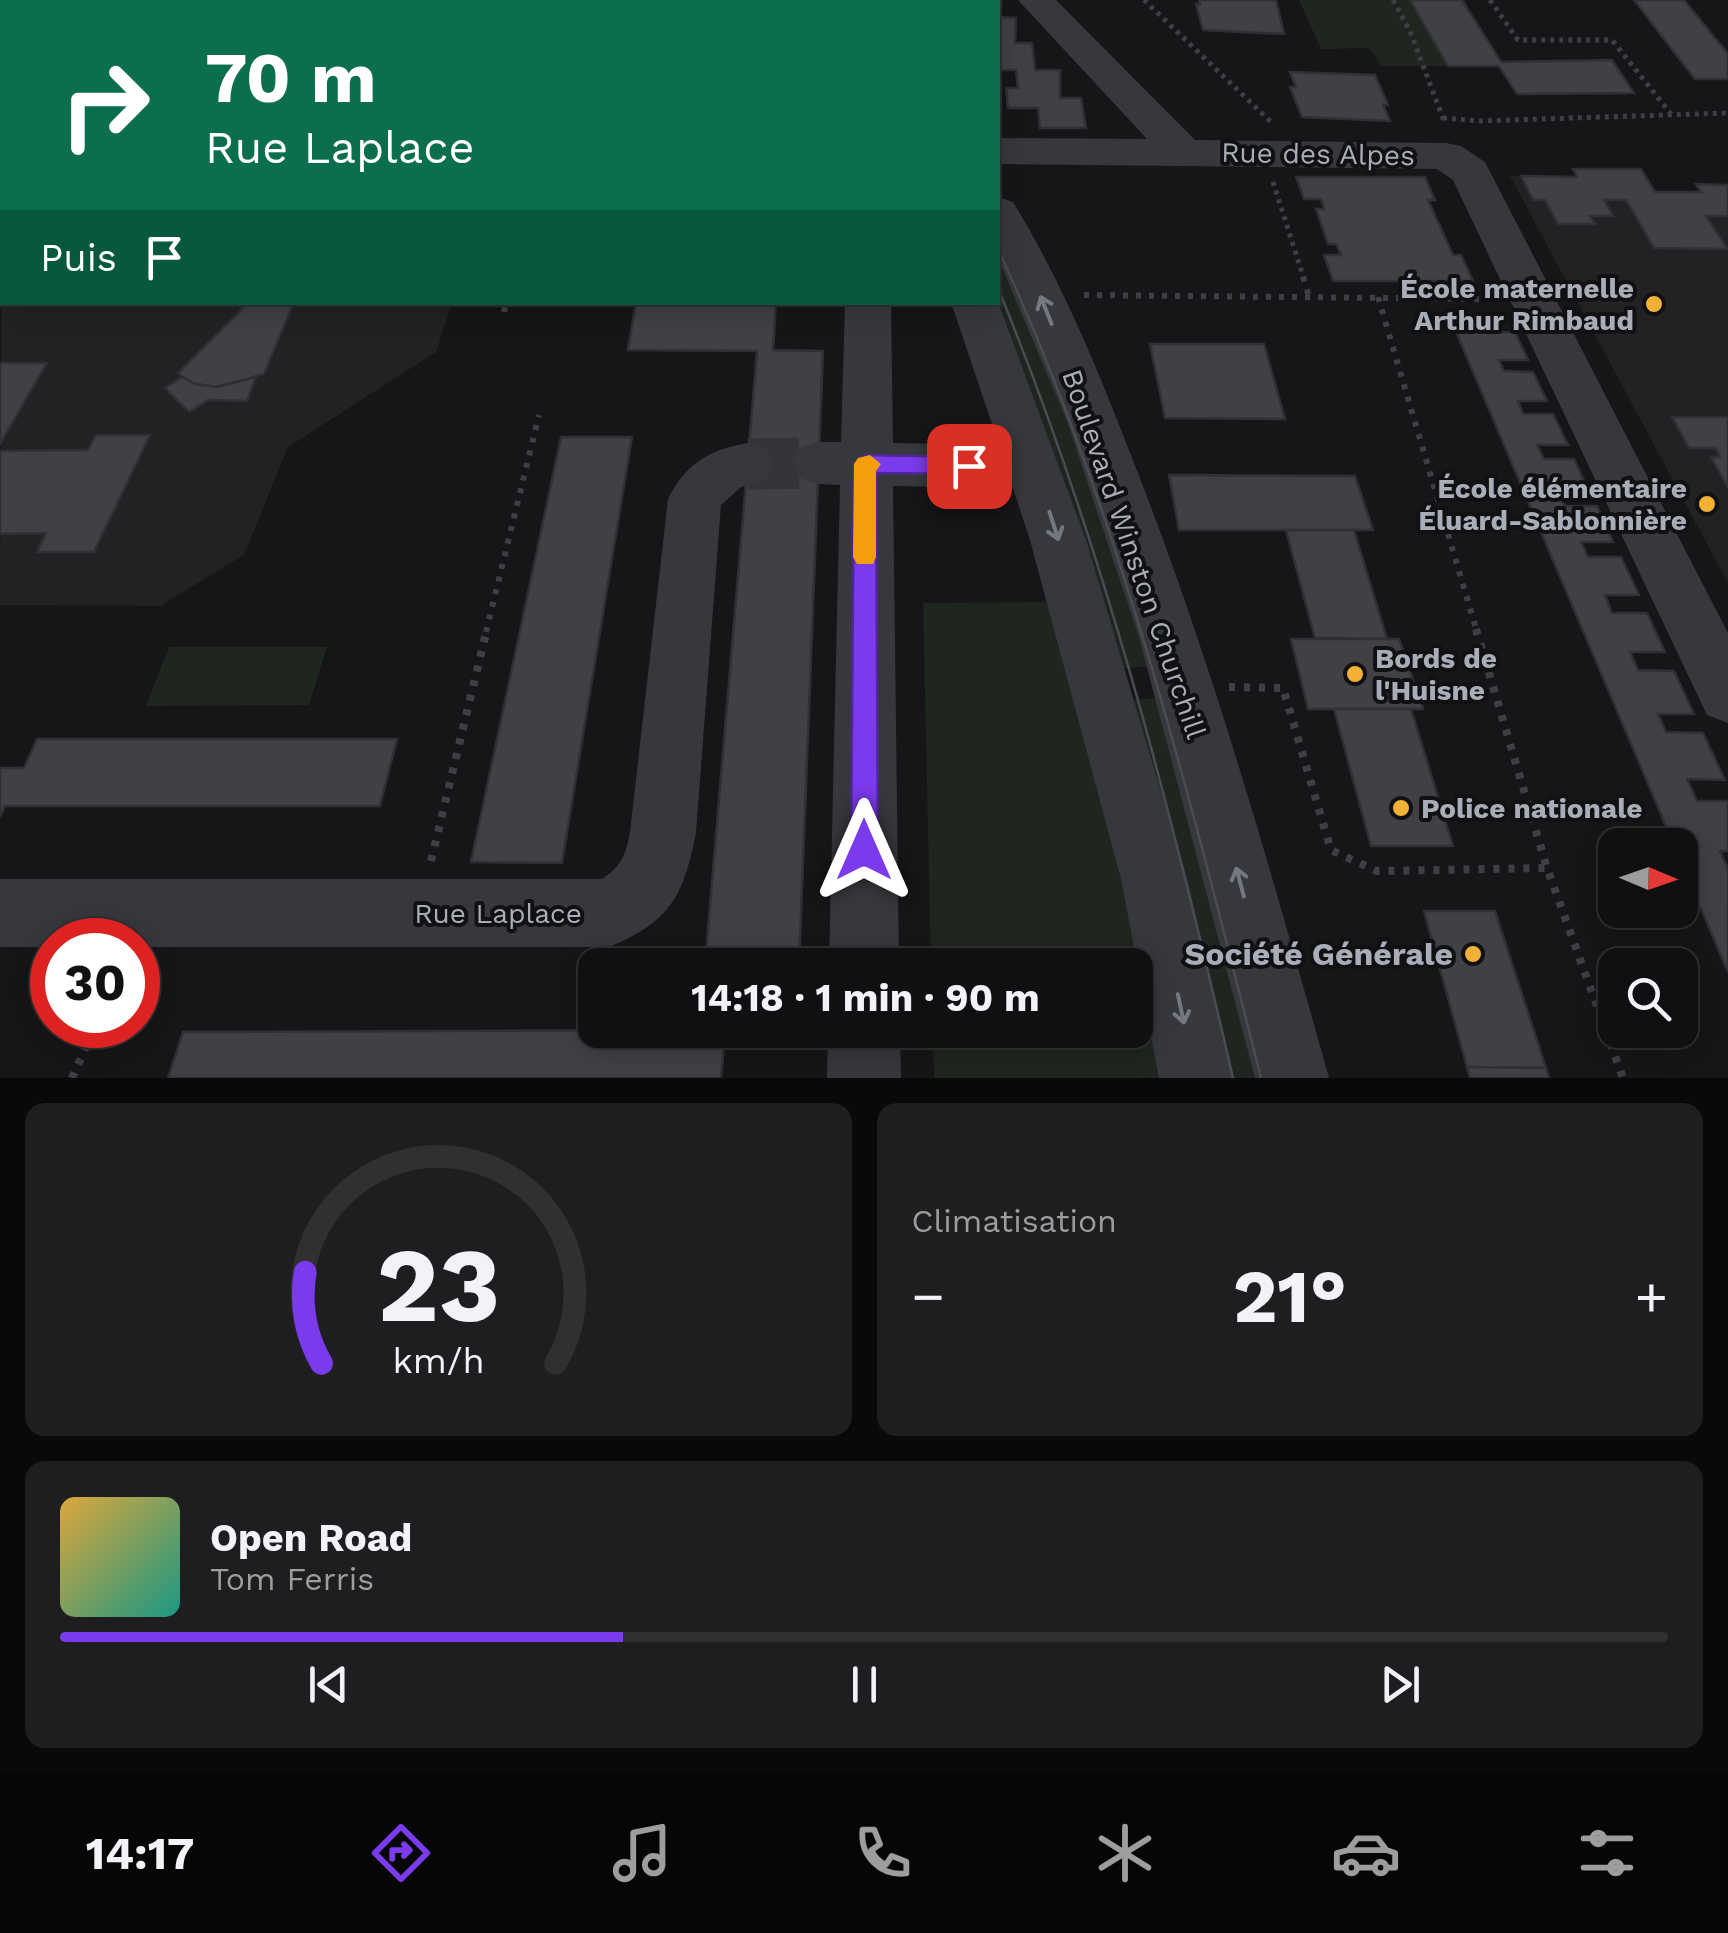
<!DOCTYPE html>
<html lang="fr">
<head>
<meta charset="utf-8">
<style>
	body { margin:0; font-family:"Work Sans",sans-serif; background:#1e1e20; color:#f1f3f6; height:100vh; display:flex; flex-direction:column; font-size:38px; white-space:nowrap }
	* { box-sizing:border-box; margin:0 }
	p { font-size:32px; color:#9c9d9f }
	.icon { flex:none; width:55px; height:55px; fill:none; stroke:currentColor; stroke-width:2; stroke-linecap:round; stroke-linejoin:round }
	.map { position:relative; height:1078px; overflow:hidden }
	.details { display:flex; flex-direction:column; gap:25px; padding:25px; background:#09090a; flex:1 }
	.details>* { flex:none }
	.banner { position:absolute; left:0px; top:0px; width:1000px; height:305px; box-shadow:0 5px 25px #0003,0 0 0 2px #303032; background:#0b6e4f; color:#fff; overflow:hidden }
	.needle { width:65px; rotate:92deg }
	.buttons { position:absolute; left:1598px; top:828px; display:grid; gap:20px }
	.buttons a { display:grid; place-items:center; width:100px; height:100px; border-radius:20px; background:#101012; box-shadow:0 5px 25px #0003,0 0 0 2px #303032; font-size:50px }
	.speed { position:absolute; left:30px; top:918px; display:flex; gap:20px; font-size:50px; font-weight:700; text-align:center }
	.speed>* { display:grid; place-content:center; width:130px; height:130px; border-radius:50%; background:#101012; box-shadow:0 5px 25px #0003,0 0 0 2px #303032; line-height:1 }
	.speed .limit { border:15px solid #d22; background:#fff; color:#111 }
	.pin { position:absolute; display:grid; place-items:center; width:85px; height:85px; color:#fff; margin:-42px; border-radius:20px; box-shadow:0 5px 15px #0006 }
	.me { position:absolute; width:110px; margin:-55px; rotate:0deg; stroke-linejoin:round; filter:drop-shadow(0 0 8px #0008) }
	.turn { display:flex; align-items:center; gap:35px; height:210px; padding:0 40px; font-size:45px }
	.turn .icon { width:130px; height:130px; stroke-width:2.5 }
	.turn b { display:block; font-size:70px; line-height:85px }
	.then { display:flex; align-items:center; height:95px; padding:0 40px; background:#0003; gap:20px; font-size:38px }
	.big { font-size:75px; font-weight:700; line-height:1.1 }
	.details .card { flex:1; display:flex; flex-direction:column; justify-content:center; gap:15px; min-width:0; padding:0 35px; border-radius:20px; background:#1e1e20 }
	.details .dial { align-items:center; gap:0 }
	.dial svg { height:260px; overflow:visible; fill:none; stroke:#303032; stroke-width:7; stroke-linecap:round; text-anchor:middle }
	.dial text { fill:#f1f3f6; stroke:none }
	.song { display:flex; align-items:center; gap:30px }
	.cover { width:120px; height:120px; border-radius:15px; background:linear-gradient(135deg,hsl(40 70% 55%),hsl(170 70% 35%)) }
	.played { height:10px; border-radius:5px; background:linear-gradient(90deg,#7c3aed 35%,#303032 35%) }
	.keys { display:flex; justify-content:space-around; direction:ltr }
	.heat { display:flex; justify-content:space-between; align-items:center; font-size:55px; direction:ltr }
	.details .tiles { flex:1; display:grid; gap:25px; grid-template-columns:1fr 1fr }
	.card:last-child { grid-column:span 2 }
	.trip { position:absolute; left:578px; top:948px; width:575px; height:100px; border-radius:20px; background:#101012; box-shadow:0 5px 25px #0003,0 0 0 2px #303032; font-weight:700; line-height:100px; text-align:center }
	.tabs { display:flex; height:160px; justify-content:space-around; align-items:center; background:#060607; color:#9c9d9f }
	.tabs .icon { width:70px; height:70px }
	.tabs .active { color:#7c3aed }
	.tabs b { font-size:45px; color:#f1f3f6 }
	.map>svg:first-child { display:block }
	.built { fill:#222225 }
	.green { fill:#1e261f }
	.building { fill:#404145; stroke:#303034; stroke-width:2.5 }
	.lines { fill:none; stroke-linecap:round; stroke-linejoin:round }
	.minor-tunnel { stroke:#333438; stroke-width:51; stroke-dasharray:51 26; stroke-linecap:butt }
	.path-far2 { stroke:#3d3f44; stroke-width:5; stroke-dasharray:4 5; stroke-linecap:butt }
	.path-far1 { stroke:#3d3f44; stroke-width:6; stroke-dasharray:5 8; stroke-linecap:butt }
	.path { stroke:#3d3f44; stroke-width:8; stroke-dasharray:6 9; stroke-linecap:butt }
	.minor { fill:#37383d; fill-rule:evenodd }
	.tram { stroke:#4a4c52; stroke-width:2.5 }
	.oneway { stroke:#757881 }
	.route { fill:#7c3aed; stroke:#51269a; stroke-width:2.5 }
	.slow { fill:#f59e0b }
	.poi-dot { fill:#f2b134; stroke:#111113; stroke-width:4 }
	.labels { text-anchor:middle; dominant-baseline:central; stroke-width:8; stroke-linejoin:round; paint-order:stroke }
	.street-label { font-size:28px; fill:#a8adb8; stroke:#111113 }
	.poi-label { font-size:28px; font-weight:bold; fill:#a8adb8; stroke:#111113; text-anchor:end }
	.near-poi-label { font-size:32px; font-weight:bold; fill:#a8adb8; stroke:#111113; text-anchor:end }
</style>
</head>
<body>
<div class="map">
<svg width="1728" height="1078" viewBox="0 0 1728 1078">
	<rect width="100%" height="100%" fill="#161618"/>
	<g class="built">
		<polygon points="2,143 2,302 452,303 436,352 288,447 244,555 160,606 0,605"/>
		<polygon points="1573,169 1641,169 1656,192 1699,192 1696,184 1728,185 1728,583 1510,176 1576,177"/>
	</g>
	<g class="green">
		<polygon points="1299,0 1410,0 1448,66 1381,66 1369,48 1321,49"/>
		<polygon points="998,236 1032,311 1165,665 1113,669 998,302"/>
		<polygon points="1051,602 1126,884 1165,1078 934,1078 933,1030 1135,1030 1135,965 931,965 923,603"/>
		<polygon points="169,647 327,647 309,705 146,706"/>
		<polygon points="1172,697 1277,1078 1215,1078 1118,701"/>
	</g>
	<g class="building">
		<polygon points="1199,0 1276,0 1284,34 1203,30 1196,4 1200,4"/>
		<polygon points="1410,0 1462,0 1501,62 1612,60 1634,93 1517,94 1499,66 1448,66"/>
		<polygon points="1634,0 1684,0 1728,54 1728,79 1695,79"/>
		<polygon points="998,17 1016,18 1015,43 1032,43 1035,70 1060,70 1060,98 1081,98 1086,128 1040,128 1038,108 1008,108 1006,88 1018,88 1016,70 998,70"/>
		<polygon points="1290,72 1375,75 1388,105 1383,105 1390,121 1302,117 1290,87 1296,87"/>
		<polygon points="1573,169 1641,169 1655,192 1701,192 1696,184 1728,185 1728,216 1706,216 1728,249 1654,248 1626,200 1604,200 1613,216 1590,216 1595,224 1558,224 1545,200 1533,200 1521,176 1577,177"/>
		<polygon points="1296,177 1425,177 1435,200 1428,200 1453,255 1461,255 1473,281 1333,281 1324,255 1341,255 1336,244 1328,244 1316,209 1324,209 1321,199 1304,199"/>
		<polygon points="249,302 294,302 264,374 217,387 195,384 182,377 178,373"/>
		<polygon points="636,302 776,302 773,350 823,351 799,965 705,965 757,351 628,350"/>
		<polygon points="1451,320 1481,320 1487,333 1515,332 1528,360 1499,360 1504,371 1533,372 1547,401 1518,401 1523,414 1553,414 1568,445 1537,445 1544,459 1574,459 1590,493 1559,493 1565,506 1597,506 1613,542 1581,542 1588,557 1621,557 1639,595 1605,595 1612,613 1647,613 1665,652 1630,652 1638,670 1674,671 1694,714 1658,714 1666,732 1703,733 1725,780 1687,779 1697,801 1728,801 1728,851 1720,851 1728,869 1728,972 1680,859 1680,845 1674,845"/>
		<polygon points="1150,344 1264,344 1285,419 1165,418"/>
		<polygon points="0,363 47,363 0,444"/>
		<polygon points="182,377 195,384 217,387 256,377 247,401 208,400 189,412 165,388"/>
		<polygon points="1672,417 1728,417 1728,488 1711,457 1720,457 1716,448 1689,448"/>
		<polygon points="96,435 150,435 94,552 37,552 46,533 0,534 0,451 88,450"/>
		<polygon points="561,437 632,437 562,863 471,862"/>
		<polygon points="1169,475 1355,476 1373,530 1179,530"/>
		<polygon points="1286,530 1354,530 1387,639 1315,638"/>
		<polygon points="1291,639 1399,639 1423,709 1308,709"/>
		<polygon points="1334,709 1411,709 1453,846 1371,846"/>
		<polygon points="37,739 397,739 380,806 5,806 0,817 0,768 24,768"/>
		<polygon points="1424,911 1495,911 1546,1068 1467,1067"/>
		<polygon points="699,1030 796,1030 796,1034 725,1034 721,1078 168,1078 183,1032"/>
		<polygon points="1467,1067 1546,1068 1549,1078 1470,1078"/>
	</g>
	<g class="lines">
		<polyline class="minor-tunnel" points="748,464 818,463"/>
		<g class="path-far2">
			<polyline points="1144,0 1271,122"/>
			<polyline points="1393,0 1410,31 1444,121"/>
			<polyline points="1490,0 1518,40 1612,40 1671,114"/>
			<polyline points="950,2 962,0"/>
			<polyline points="1443,118 1479,121 1728,113"/>
			<polyline points="1273,182 1304,279"/>
		</g>
		<g class="path-far1">
			<polyline points="1303,277 1309,296"/>
			<polyline points="1084,295 1491,299"/>
			<polyline points="1378,297 1477,632"/>
			<polyline points="504,312 506,302"/>
			<polyline points="486,632 539,415"/>
		</g>
		<g class="path">
			<polyline points="1476,629 1547,868 1623,1078"/>
			<polyline points="1229,687 1283,688 1331,850 1377,871 1547,868"/>
			<polyline points="431,861 487,629"/>
			<polyline points="72,1078 96,1025"/>
		</g>
		<g class="minor">
			<polygon points="28,0 64,0 65,2 29,2"/>
			<polygon points="812,0 848,0 849,2 813,2"/>
			<polygon points="861,0 898,0 899,2 863,2"/>
			<polygon points="1018,0 1056,0 1195,140 1446,143 1461,146 1485,162 1728,633 1728,723 1707,715 1453,180 1437,169 998,164 998,138 1147,139"/>
			<polygon points="2,76 2,103 0,104 0,77"/>
			<path d="M998,197L1013,202C1063,283 1100,375 1134,463C1213,664 1271,871 1329,1078H1255L1139,637L1067,421L998,258Z"/>
			<polygon points="845,302 891,302 893,443 999,445 951,302 998,302 1086,540 1187,879 1233,1078 1159,1078 1121,879 1030,540 1013,488 893,486 899,965 829,965 840,485 818,484 799,478 792,463 799,448 818,442 841,442"/>
			<path d="M748,443L767,449L774,464L767,479L741,487L721,505L696,832C684,896 670,922 609,947H138V940H52V947H0V879H602C622,866 626,854 630,832L668,499C685,464 710,449 748,443Z"/>
			<polygon points="828,1030 900,1030 901,1078 827,1078"/>
		</g>
		<g class="tram">
			<path d="M998,249C1120,512 1190,798 1261,1078"/>
			<path d="M998,288C1103,544 1171,809 1233,1078"/>
		</g>
	</g>
	<defs><path id="oneway-shaft" d="M-6 0H5M1.5-3L5.5 0L1.5 3" fill="none" stroke-width="1.6" stroke-linecap="round" stroke-linejoin="round" transform="scale(2.5)"/></defs>
	<g class="oneway">
		<use href="#oneway-shaft" transform="translate(1046 310) rotate(-112)"/>
		<use href="#oneway-shaft" transform="translate(1054 526) rotate(72)"/>
		<use href="#oneway-shaft" transform="translate(1240 882) rotate(-105)"/>
		<use href="#oneway-shaft" transform="translate(1181 1009) rotate(78)"/>
	</g>
	<polygon class="route" points="865,455 969,457 980,466 969,474 876,473 878,850 874,860 864,864 855,860 851,850 854,464"/>
	<polygon class="slow" points="870,455 881,464 876,471 876,557 873,564 857,564 853,557 854,464 858,458"/>
	<g class="poi-dot">
		<circle cx="1654" cy="304" r="10"/>
		<circle cx="1707" cy="504" r="10"/>
		<circle cx="1355" cy="674" r="10"/>
		<circle cx="1401" cy="808" r="10"/>
		<circle cx="1473" cy="954" r="10"/>
	</g>
	<g class="labels">
		<g class="street-label">
			<text transform="translate(1318 154) rotate(1)">Rue des Alpes</text>
			<text transform="translate(1134 554) rotate(71)">Boulevard Winston Churchill</text>
			<text x="498" y="913">Rue Laplace</text>
		</g>
		<g class="poi-label">
			<text x="1634" y="288">École maternelle<tspan x="1634" dy="32">Arthur Rimbaud</tspan></text>
			<text x="1687" y="488">École élémentaire<tspan x="1687" dy="32">Éluard-Sablonnière</tspan></text>
			<text x="1375" y="658" text-anchor="start">Bords de<tspan x="1375" dy="32">l'Huisne</tspan></text>
			<text x="1421" y="808" text-anchor="start">Police nationale</text>
		</g>
		<g class="near-poi-label">
			<text x="1453" y="954">Société Générale</text>
		</g>
	</g>
</svg>
<div class="buttons">
<a><svg class="needle" viewBox="-14 -14 28 28"><path d="M0-13l5 13h-10z" fill="#e53935"/><path d="M0 13l5-13h-10z" fill="#9c9d9f"/></svg></a>
<a><svg class="icon" aria-label="search" viewBox="0 0 24 24"><circle cx="10" cy="10" r="6"/><path d="M15 15l6 6"/></svg></a>
</div>
<div class="speed"><div class="limit">30</div></div>
<div class="pin" style="left:969px;top:466px;background:#d93025"><svg class="icon" aria-label="arrive" viewBox="0 0 24 24"><path d="M6 21V4h12l-3 4 3 4H6"/></svg></div>
<svg class="me" style="left:864px;top:850px" viewBox="-20 -20 40 40"><path d="M0-17L14 15 0 8-14 15z" fill="#7c3aed" stroke="#fff" stroke-width="4"/></svg>
<div class="trip">14:18 · 1 min · 90 m</div>
<div class="banner">
<div class="turn"><svg class="icon" aria-label="right" viewBox="0 0 24 24"><path d="M7 20v-9h11M14 6l5 5-5 5"/></svg><div><b>70 m</b>Rue Laplace</div></div>
<div class="then">Puis<svg class="icon" aria-label="arrive" viewBox="0 0 24 24"><path d="M6 21V4h12l-3 4 3 4H6"/></svg></div>
</div>
</div>
<section class="details">
<div class="tiles">
<div class="card dial"><svg viewBox="0 0 100 80">
<path d="M14 69A42 42 0 1 1 86 69"/>
<path d="M14 69A42 42 0 0 1 9 41" stroke="#7c3aed"/>
<text x="50" y="56" font-size="32" font-weight="700">23</text>
<text x="50" y="72" font-size="11">km/h</text>
</svg></div>
<div class="card"><p>Climatisation</p>
<div class="heat"><a>−</a><b class="big">21°</b><a>+</a></div>
</div>
<div class="card">
<div class="song"><i class="cover"></i><div><b>Open Road</b><p>Tom Ferris</p></div></div>
<div class="played"></div>
<div class="keys"><svg class="icon" aria-label="previous" viewBox="0 0 24 24"><path d="M18 5L8 12l10 7zM5 5v14"/></svg><svg class="icon" aria-label="pause" viewBox="0 0 24 24"><path d="M8 5v14M16 5v14"/></svg><svg class="icon" aria-label="next" viewBox="0 0 24 24"><path d="M6 5l10 7-10 7zM19 5v14"/></svg></div>
</div>
</div>
</section>
<nav class="tabs">
<b>14:17</b>
<svg class="icon active" aria-label="directions" viewBox="0 0 24 24"><path d="M12 3l9 9-9 9-9-9zM9 14v-3h6M13 9l2 2-2 2"/></svg>
<svg class="icon" aria-label="music" viewBox="0 0 24 24"><path d="M9 18V5l10-2v13"/><circle cx="6" cy="18" r="3"/><circle cx="16" cy="16" r="3"/></svg>
<svg class="icon" aria-label="phone" viewBox="0 0 24 24"><path d="M5 4h4l2 5-3 2q2 4 5 5l2-3 5 2v4C11 20 4 13 5 4z"/></svg>
<svg class="icon" aria-label="climate" viewBox="0 0 24 24"><path d="M12 3v18M4 7l16 10M4 17L20 7"/></svg>
<svg class="icon" aria-label="car" viewBox="0 0 24 24"><path d="M5 17H2v-5l4-1 3-4h7l3 4 3 1v5h-3M9 17h6M6 11h13"/><circle cx="7" cy="17" r="2"/><circle cx="17" cy="17" r="2"/></svg>
<svg class="icon" aria-label="filters" viewBox="0 0 24 24"><path d="M4 7h16M4 17h16"/><circle cx="9" cy="7" r="2"/><circle cx="15" cy="17" r="2"/></svg>
</nav>
</body>
</html>
